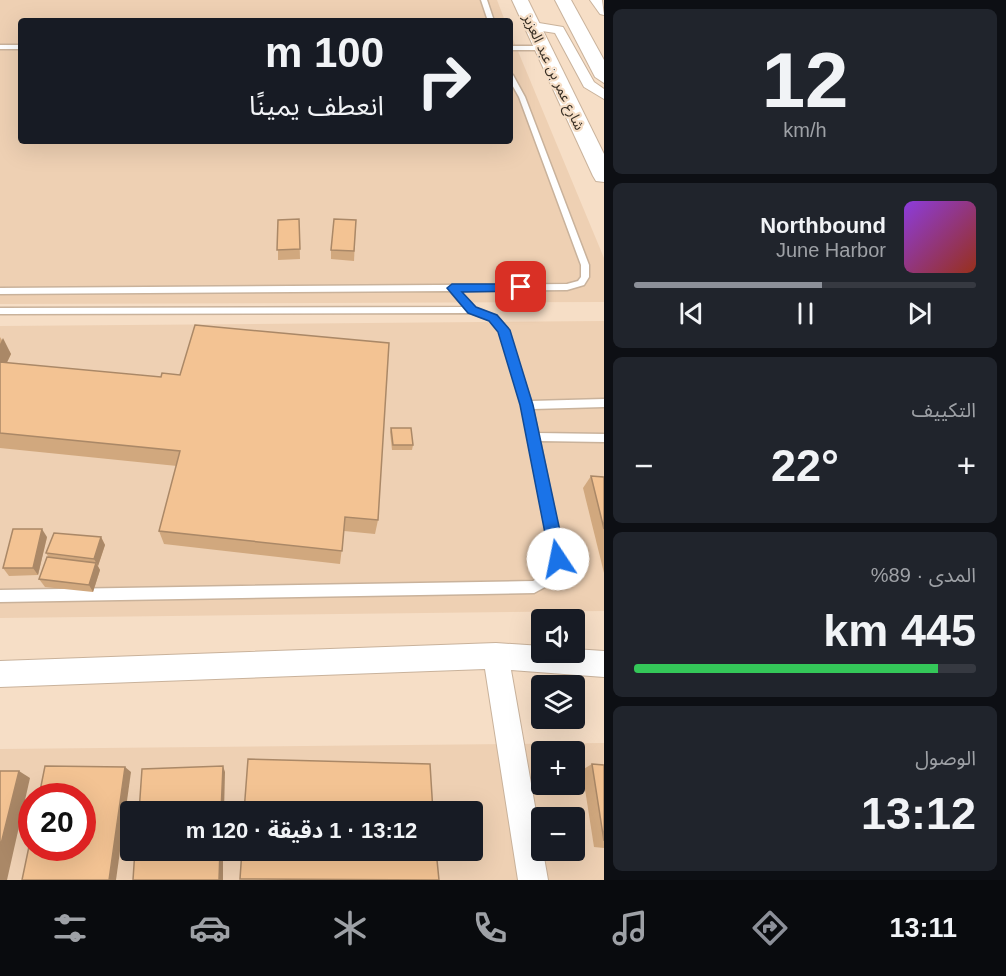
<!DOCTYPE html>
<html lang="ar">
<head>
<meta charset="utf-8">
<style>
	body { margin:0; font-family:Arial,"Noto Sans Arabic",sans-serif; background:#20242c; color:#f1f3f6; direction:rtl; height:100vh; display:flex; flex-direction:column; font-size:22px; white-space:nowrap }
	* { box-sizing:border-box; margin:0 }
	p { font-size:20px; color:#9ea1a6 }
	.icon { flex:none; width:33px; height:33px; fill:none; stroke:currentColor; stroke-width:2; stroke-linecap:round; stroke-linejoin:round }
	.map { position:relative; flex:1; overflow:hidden; direction:ltr }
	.side { display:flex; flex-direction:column; gap:9px; padding:9px; background:#0d0f14; width:402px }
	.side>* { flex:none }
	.top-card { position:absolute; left:18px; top:18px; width:495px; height:126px; border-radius:6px; box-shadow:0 6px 24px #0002; direction:rtl; background:#171b24; color:#f1f3f6; overflow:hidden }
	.controls { position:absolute; left:531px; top:609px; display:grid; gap:12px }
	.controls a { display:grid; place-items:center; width:54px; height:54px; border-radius:6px; background:#171b24; box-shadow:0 6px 24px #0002; font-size:30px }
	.speed { position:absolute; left:18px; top:783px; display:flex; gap:12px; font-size:30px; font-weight:700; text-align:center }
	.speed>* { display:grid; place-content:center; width:78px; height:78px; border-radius:50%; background:#171b24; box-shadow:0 6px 24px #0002; line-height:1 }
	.speed .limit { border:9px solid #d22; background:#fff; color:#111 }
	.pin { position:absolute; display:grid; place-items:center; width:51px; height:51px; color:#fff; margin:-26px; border-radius:12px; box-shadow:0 3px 9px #0006 }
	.me { position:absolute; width:66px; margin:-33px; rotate:349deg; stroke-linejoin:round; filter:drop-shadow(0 0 4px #0008) }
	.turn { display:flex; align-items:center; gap:21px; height:126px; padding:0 30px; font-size:27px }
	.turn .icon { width:78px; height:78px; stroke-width:2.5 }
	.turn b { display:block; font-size:42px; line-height:51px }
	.big { font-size:45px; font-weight:700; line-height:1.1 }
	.side .card { flex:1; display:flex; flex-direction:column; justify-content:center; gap:9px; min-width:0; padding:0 21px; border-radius:9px; background:#20242c }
	.side .dial { align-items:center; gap:0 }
	.dial b { font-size:78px; line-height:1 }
	.song { display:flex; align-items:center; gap:18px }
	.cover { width:72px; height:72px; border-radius:9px; background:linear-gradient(135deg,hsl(270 70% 55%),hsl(10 70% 35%)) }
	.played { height:6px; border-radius:3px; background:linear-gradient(90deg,#8c9099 55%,#363941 55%) }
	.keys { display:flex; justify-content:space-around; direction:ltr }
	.heat { display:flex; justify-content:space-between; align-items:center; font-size:33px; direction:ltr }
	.charge { height:9px; border-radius:4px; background:linear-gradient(90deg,#34c759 89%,#363941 0) }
	.trip { position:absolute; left:120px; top:801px; width:363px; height:60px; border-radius:6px; background:#171b24; box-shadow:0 6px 24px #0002; font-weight:700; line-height:60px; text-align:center; direction:rtl }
	.dock { display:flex; height:96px; justify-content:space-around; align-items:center; background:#090b0e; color:#9ea1a6 }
	.dock .icon { width:42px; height:42px }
	.dock .on { color:#8c9099 }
	.dock b { font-size:27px; color:#f1f3f6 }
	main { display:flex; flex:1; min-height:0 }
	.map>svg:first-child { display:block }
	.built { fill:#eed0b3; fill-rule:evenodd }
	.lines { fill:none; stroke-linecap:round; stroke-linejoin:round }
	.service-casing { stroke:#c9b29b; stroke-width:3 }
	.minor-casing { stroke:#c9b29b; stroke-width:2 }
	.secondary-casing { stroke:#c9b29b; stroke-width:2 }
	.service { fill:#fff; fill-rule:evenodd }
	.minor { fill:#fff; fill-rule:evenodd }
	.secondary { fill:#fff; fill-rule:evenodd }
	.wall { fill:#d1a87e }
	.shaded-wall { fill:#aa8867 }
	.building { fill:#f3c393; stroke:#aa8867; stroke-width:1.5 }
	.route { fill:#1a73e8; stroke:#114b97; stroke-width:1.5 }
	.labels { text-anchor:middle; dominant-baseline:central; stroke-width:4.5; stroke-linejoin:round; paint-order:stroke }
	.far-street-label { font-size:14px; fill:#362d23; stroke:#f6dec6 }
</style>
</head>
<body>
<main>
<section class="side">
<div class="card dial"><b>12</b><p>km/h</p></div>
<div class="card">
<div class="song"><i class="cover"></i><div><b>Northbound</b><p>June Harbor</p></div></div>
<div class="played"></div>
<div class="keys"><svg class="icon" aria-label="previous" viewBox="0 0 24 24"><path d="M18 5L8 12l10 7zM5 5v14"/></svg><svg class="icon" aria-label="pause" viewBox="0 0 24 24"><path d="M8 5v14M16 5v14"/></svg><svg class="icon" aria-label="next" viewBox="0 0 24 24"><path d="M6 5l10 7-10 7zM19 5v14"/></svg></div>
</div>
<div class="card"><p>التكييف</p>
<div class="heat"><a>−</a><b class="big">22°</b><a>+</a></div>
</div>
<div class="card"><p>المدى · 89%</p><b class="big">445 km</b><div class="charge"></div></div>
<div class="card"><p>الوصول</p><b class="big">13:12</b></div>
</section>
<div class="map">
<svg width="604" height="880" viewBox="0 0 604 880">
	<rect width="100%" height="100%" fill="#f6dec6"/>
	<g class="built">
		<polygon points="0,0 497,0 505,21 21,21 21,141 510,141 510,32 604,258 604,302 0,304"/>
		<polygon points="604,321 604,611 0,618 0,326"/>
		<path d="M604,743V880H0V749ZM542,752H574V784H542ZM32,796H82V848H32ZM130,812H472V850H130ZM542,818H574V850H542Z"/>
	</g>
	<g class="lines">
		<g class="service-casing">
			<g id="service">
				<polygon points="481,0 487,0 494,21 488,21"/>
				<rect x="0" y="45" width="21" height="4"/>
				<polygon points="510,46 543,46 546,48 543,50 510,50"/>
				<polygon points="510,73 513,75 525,97 589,265 589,277 584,285 567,290 460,291 475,308 496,316 507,328 531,401 604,399 604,407 533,409 538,433 604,434 604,442 540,441 564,559 556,581 534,593 0,602 0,590 533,581 547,573 552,559 522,405 500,331 490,320 471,313 0,314 0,308 464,307 450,291 0,294 0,288 567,284 578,281 581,277 581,265 519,97 510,81"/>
			</g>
		</g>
		<g class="minor-casing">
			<g id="minor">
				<polygon points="590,0 602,0 604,15 600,14"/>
				<polygon points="533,22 563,27 594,82 604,89 604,99 584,87 555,33 529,29 527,26"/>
				<polygon points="496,643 542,646 542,652 574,652 574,649 604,651 604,677 511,670 548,880 518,880 485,669 0,687 0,661"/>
			</g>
		</g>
		<g class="secondary-casing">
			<g id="secondary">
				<polygon points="512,0 528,0 604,154 604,182 596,181 593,176"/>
				<polygon points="555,0 571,0 604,60 604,83 595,77"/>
			</g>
		</g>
		<use href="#service" class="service"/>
		<use href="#minor" class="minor"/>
		<use href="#secondary" class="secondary"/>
	</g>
	<g class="wall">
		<polygon points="299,219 300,259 278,260 278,220"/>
		<polygon points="356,220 354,261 331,259 331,250"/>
		<polygon points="0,337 11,354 7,362 378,520 375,534 344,531 340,564 164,544 159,531 177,466 0,448"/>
		<polygon points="391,428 413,445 412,450 392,450 390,432"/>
		<polygon points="591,476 604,477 604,573 583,488"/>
		<polygon points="47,537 38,575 9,576 3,568"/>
		<polygon points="101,537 105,545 98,566 100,570 93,592 45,587 39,579 49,558 46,553"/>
		<polygon points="592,764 604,765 604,848 594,847 582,770"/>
	</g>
	<g class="shaded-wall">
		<polygon points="3,338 11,354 0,377 0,344"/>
		<polygon points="42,529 47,537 38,575 33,568"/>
		<polygon points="101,537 105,545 98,566 94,559"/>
		<polygon points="96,563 100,570 93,592 89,585"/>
		<polygon points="223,766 225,772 224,812 221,812"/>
		<polygon points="125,767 131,772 116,880 109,880"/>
		<polygon points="19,771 30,778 7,880 0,880 0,848"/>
		<polygon points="220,850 223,850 223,880 219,880"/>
	</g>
	<g class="building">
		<polygon points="299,219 300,249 277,250 278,220"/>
		<polygon points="334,219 356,220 354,251 331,250"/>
		<polygon points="195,325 389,343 378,520 345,517 342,551 159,531 180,451 0,433 0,362 161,377 162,373 180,375"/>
		<polygon points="391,428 411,428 413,445 393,445"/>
		<polygon points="591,476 604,477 604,529"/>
		<polygon points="13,529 42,529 33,568 3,568"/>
		<polygon points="54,533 101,537 94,559 46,553"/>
		<polygon points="47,557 96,563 89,585 39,579"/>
		<polygon points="248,759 430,764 433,812 244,812"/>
		<polygon points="592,764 604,765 604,841"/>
		<polygon points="45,766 125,767 109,880 22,880 32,832 32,848 82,848 82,796 39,796"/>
		<polygon points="223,766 221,812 139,812 142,769"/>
		<polygon points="0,771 19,771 0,848"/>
		<polygon points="135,850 220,850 219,880 133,880"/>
		<polygon points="242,850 436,850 439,880 240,879"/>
	</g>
	<polygon class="route" points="452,284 521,284 527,287 521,291 462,292 476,307 497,315 510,330 533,405 566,559 564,564 558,566 553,564 550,559 520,405 498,332 489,321 468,313 447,288"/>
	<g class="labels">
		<g class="far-street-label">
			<text transform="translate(554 72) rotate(65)">شارع عمر بن عبد العزيز</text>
		</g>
	</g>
</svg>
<div class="controls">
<a><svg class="icon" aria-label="sound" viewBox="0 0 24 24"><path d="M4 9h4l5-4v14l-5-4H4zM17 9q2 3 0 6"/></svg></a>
<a><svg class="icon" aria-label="layers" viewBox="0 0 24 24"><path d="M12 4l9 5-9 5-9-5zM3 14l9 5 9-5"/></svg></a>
<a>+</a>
<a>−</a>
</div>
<div class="speed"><div class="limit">20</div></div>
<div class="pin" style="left:521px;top:287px;background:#d93025"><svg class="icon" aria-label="arrive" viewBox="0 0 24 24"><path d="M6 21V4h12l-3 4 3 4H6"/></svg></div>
<svg class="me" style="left:558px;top:559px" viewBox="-20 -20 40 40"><circle r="19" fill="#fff"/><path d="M0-13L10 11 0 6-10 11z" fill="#1a73e8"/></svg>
<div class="trip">13:12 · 1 دقيقة · 120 m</div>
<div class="top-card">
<div class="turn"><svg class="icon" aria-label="right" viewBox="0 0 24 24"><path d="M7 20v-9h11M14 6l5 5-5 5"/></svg><div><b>100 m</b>انعطف يمينًا</div></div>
</div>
</div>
</main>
<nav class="dock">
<b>13:11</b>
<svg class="icon on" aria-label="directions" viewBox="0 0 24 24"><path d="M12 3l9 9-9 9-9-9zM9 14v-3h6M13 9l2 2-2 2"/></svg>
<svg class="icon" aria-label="music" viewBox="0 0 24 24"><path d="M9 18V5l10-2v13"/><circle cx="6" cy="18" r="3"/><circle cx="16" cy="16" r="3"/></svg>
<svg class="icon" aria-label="phone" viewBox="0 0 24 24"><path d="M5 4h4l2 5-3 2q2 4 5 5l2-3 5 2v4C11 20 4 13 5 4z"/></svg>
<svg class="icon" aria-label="climate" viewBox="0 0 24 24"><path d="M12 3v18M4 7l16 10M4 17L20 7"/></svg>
<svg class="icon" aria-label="car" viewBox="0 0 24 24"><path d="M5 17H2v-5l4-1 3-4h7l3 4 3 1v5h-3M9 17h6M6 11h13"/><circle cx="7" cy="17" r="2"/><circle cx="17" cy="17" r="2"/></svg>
<svg class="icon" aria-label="filters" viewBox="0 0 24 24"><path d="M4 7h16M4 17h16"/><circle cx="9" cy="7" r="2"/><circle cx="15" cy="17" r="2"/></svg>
</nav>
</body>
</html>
